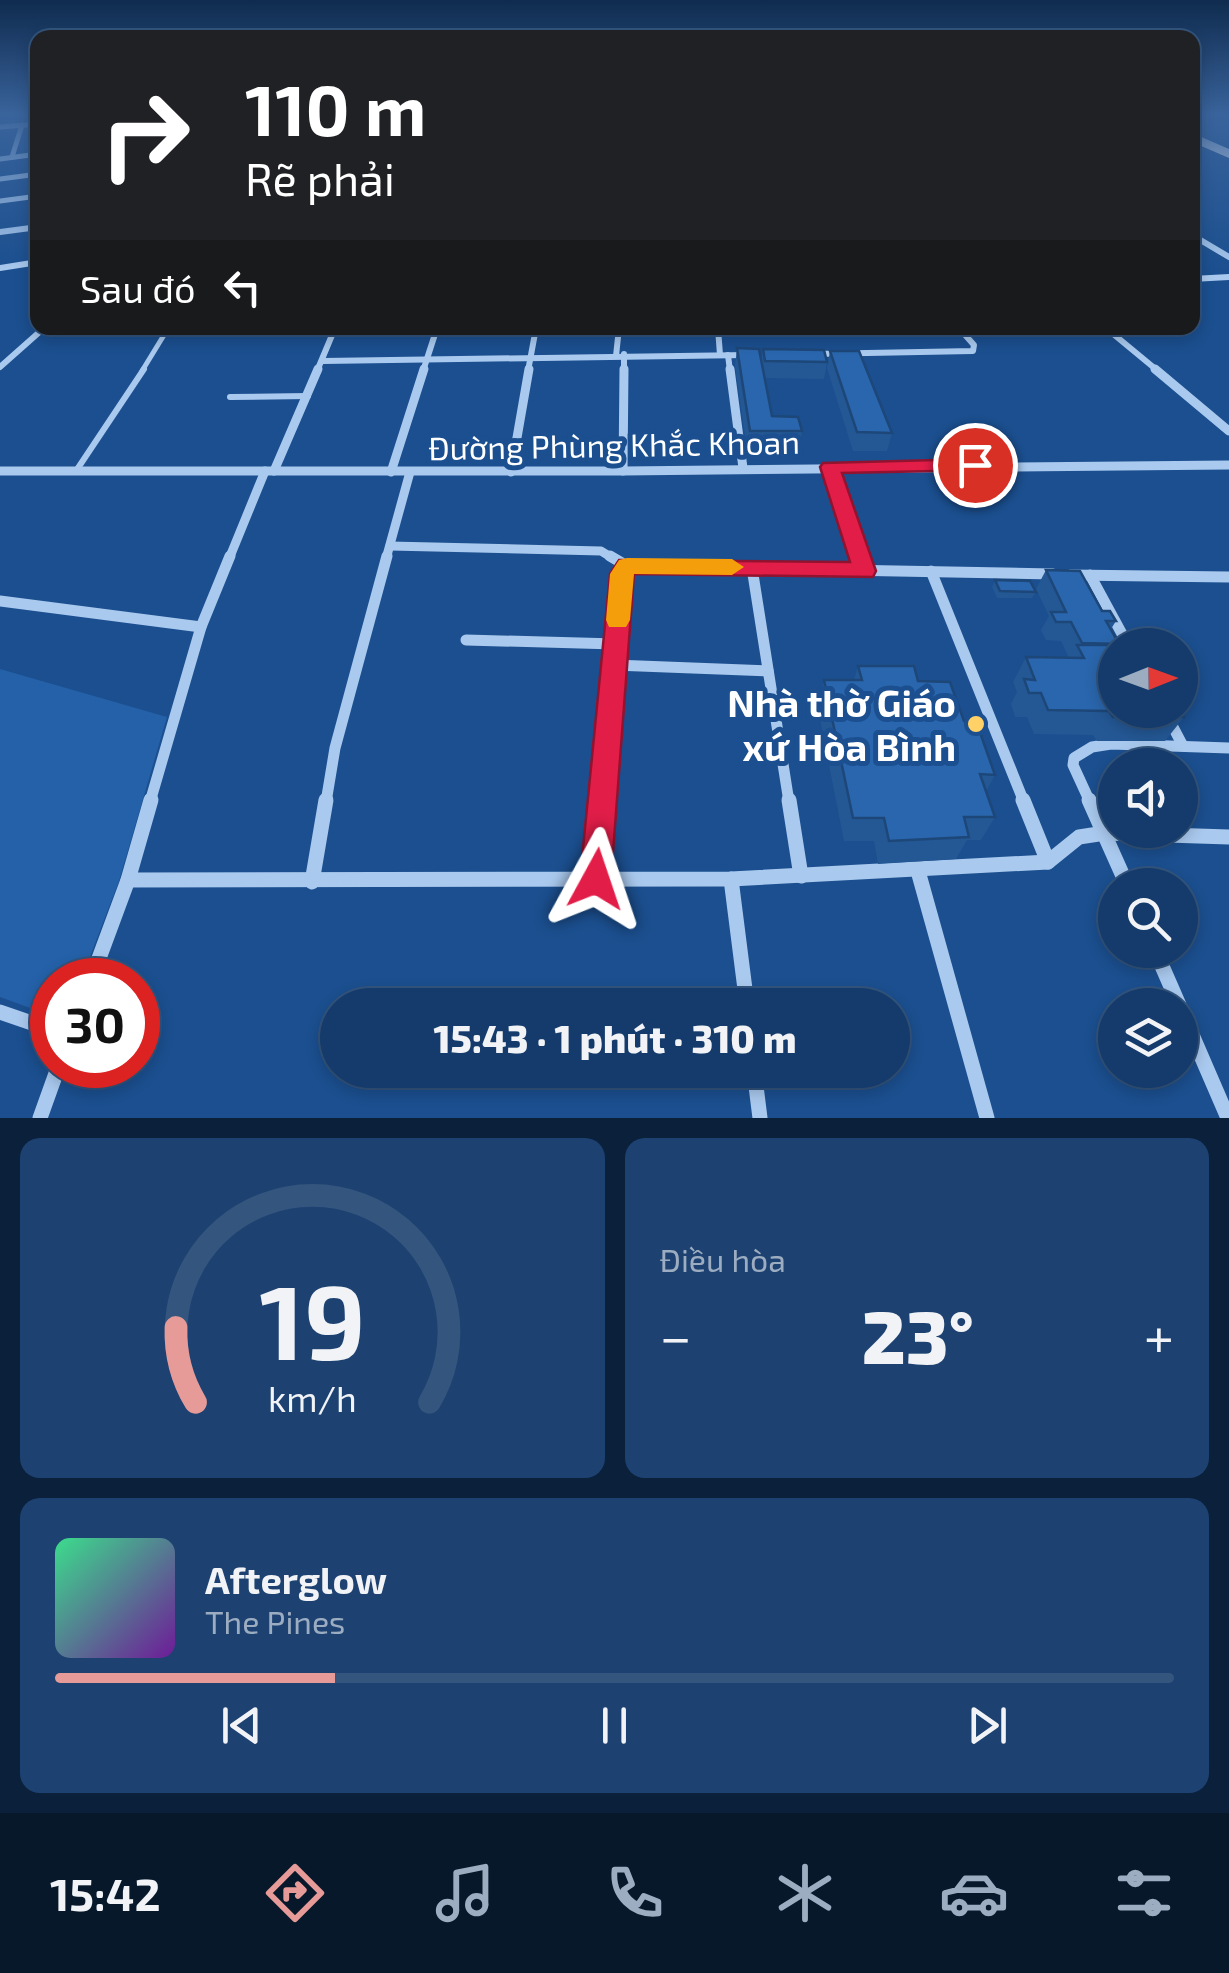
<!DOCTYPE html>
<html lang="vi">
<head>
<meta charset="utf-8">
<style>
	body { margin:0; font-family:"Exo 2",sans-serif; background:#1d4271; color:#f1f3f6; height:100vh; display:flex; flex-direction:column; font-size:38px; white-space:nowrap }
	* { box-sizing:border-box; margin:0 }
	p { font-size:32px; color:#9dadc1 }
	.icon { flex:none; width:55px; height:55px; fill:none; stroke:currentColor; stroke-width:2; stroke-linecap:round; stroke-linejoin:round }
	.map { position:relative; height:1118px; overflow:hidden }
	.drawer { display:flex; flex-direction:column; gap:20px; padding:20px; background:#0b203b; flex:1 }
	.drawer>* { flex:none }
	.top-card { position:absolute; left:30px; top:30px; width:1170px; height:305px; border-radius:20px; box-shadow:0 5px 15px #0003,0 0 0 2px #33557e; background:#202124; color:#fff; overflow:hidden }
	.needle { width:65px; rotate:89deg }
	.buttons { position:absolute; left:1098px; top:628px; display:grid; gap:20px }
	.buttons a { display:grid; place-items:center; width:100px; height:100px; border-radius:50%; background:#143b6b; box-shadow:0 5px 15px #0003,0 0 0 2px #33557e; font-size:50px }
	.speed { position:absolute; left:30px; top:958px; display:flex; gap:20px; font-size:50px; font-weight:700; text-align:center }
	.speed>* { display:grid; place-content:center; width:130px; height:130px; border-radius:50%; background:#143b6b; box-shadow:0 5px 15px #0003,0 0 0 2px #33557e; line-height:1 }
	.speed .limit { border:15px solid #d22; background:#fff; color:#111 }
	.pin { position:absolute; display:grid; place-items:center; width:85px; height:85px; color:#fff; margin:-42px; border:5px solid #fff; border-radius:50%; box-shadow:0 2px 10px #0007 }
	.me { position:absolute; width:110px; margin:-55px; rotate:5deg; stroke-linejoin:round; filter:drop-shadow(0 0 8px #0008) }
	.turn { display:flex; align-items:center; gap:35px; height:210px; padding:0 50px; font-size:45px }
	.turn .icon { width:130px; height:130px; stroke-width:2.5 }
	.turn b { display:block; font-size:70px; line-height:85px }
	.then { display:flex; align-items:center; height:95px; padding:0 50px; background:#0003; gap:20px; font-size:38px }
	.big { font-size:75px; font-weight:800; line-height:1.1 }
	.drawer .card { flex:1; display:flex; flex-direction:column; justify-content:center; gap:15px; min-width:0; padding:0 35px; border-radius:20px; background:#1d4271 }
	.drawer .dial { align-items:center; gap:0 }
	.dial svg { height:260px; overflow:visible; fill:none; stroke:#33557e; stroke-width:7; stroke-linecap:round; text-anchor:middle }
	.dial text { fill:#f1f3f6; stroke:none }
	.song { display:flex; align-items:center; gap:30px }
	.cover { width:120px; height:120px; border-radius:15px; background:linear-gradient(135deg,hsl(150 70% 55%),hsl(280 70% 35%)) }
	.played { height:10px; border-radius:5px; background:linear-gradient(90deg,#e69b98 25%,#33557e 25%) }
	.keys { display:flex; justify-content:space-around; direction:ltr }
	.heat { display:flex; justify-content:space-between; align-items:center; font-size:55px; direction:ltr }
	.drawer .tiles { flex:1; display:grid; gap:20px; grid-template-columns:1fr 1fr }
	.card:last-child { grid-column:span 2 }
	.trip { position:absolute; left:320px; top:988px; width:590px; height:100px; border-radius:50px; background:#143b6b; box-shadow:0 5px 15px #0003,0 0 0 2px #33557e; font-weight:800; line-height:100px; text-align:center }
	.tabs { display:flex; height:160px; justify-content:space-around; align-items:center; background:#08182b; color:#9dadc1 }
	.tabs .icon { width:70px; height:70px }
	.tabs .on { color:#e69b98 }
	.tabs b { font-size:45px; color:#f1f3f6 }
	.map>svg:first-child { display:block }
	.green { fill:#2461a8 }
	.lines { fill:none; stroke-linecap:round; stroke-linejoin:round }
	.service-far1 { stroke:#a9c9ee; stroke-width:5 }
	.service { stroke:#a9c9ee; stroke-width:6 }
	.minor-far4 { stroke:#a9c9ee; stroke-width:5 }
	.minor-far3 { stroke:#a9c9ee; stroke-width:6 }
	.minor-far2 { stroke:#a9c9ee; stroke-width:9 }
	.minor-far1 { stroke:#a9c9ee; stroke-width:11 }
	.minor { stroke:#a9c9ee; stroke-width:15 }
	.trunk { fill:#f8faff; fill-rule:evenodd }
	.wall { fill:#245895 }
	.building { fill:#2a66ad; stroke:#1d4779; stroke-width:2.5 }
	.route { fill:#e11d48; stroke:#92132f; stroke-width:2.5 }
	.slow { fill:#f59e0b }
	.poi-dot { fill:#ffd166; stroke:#1b4f8f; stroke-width:4 }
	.labels { text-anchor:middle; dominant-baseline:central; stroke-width:10; stroke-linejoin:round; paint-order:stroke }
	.street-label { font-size:32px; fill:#fff; stroke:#1b4f8f }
	.near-poi-label { font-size:38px; font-weight:bold; fill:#fff; stroke:#1b4f8f; text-anchor:end }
</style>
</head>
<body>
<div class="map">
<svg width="1229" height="1118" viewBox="0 0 1229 1118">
	<rect width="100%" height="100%" fill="#1b4f8f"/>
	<polygon class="green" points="0,669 167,717 119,881 81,980 52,980 52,1016 0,997"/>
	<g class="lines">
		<polyline class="service-far1" points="142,371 164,335"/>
		<g class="service">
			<polyline points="230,397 308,396"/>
			<polyline points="76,471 144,369"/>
		</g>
		<g class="minor-far4">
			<polyline points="0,127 38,124"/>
			<polyline points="12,157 22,125"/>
			<polyline points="0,159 38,154"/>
			<polyline points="0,179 38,174"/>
			<polyline points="0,201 38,196"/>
		</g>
		<g class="minor-far3">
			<polyline points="0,232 38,227"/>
			<polyline points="1192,235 1229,257"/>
			<polyline points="0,268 38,262"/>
			<polyline points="1192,279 1229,277"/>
			<polyline points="718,328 720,355"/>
			<polyline points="1106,328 1158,371"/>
			<polyline points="814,354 973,351 974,345 959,328"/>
			<polyline points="728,355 730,371"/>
			<polyline points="616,356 619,328"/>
			<polyline points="323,361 747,355"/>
			<polyline points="0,367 44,328"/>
			<polyline points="317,371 335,328"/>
			<polyline points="423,371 437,328"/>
			<polyline points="528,371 536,328"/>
			<polyline points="624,371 624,354"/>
		</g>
		<g class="minor-far2">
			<polyline points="730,369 743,468"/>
			<polyline points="1155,369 1229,431"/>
			<polyline points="830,467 861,559"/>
			<polyline points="0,471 623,471 1229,465"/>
			<polyline points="274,471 318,369"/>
			<polyline points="623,471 624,369"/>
			<polyline points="391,472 424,369"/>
			<polyline points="511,472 529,369"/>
			<polyline points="390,546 601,551 614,559"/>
			<polyline points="229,559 265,471"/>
			<polyline points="386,559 410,472"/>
		</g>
		<g class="minor-far1">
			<polyline points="610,556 627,566 1053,574"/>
			<polyline points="860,556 865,571"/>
			<polyline points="752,568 789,802"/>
			<polyline points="931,571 1024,802"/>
			<polyline points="1070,575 1229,577"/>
			<polyline points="1090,575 1128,645"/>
			<polyline points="0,601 201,627"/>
			<polyline points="466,640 616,644"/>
			<polyline points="614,665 768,671"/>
			<polyline points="1164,710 1183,746"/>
			<polyline points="150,802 201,627 230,556"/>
			<polyline points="326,802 335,748 387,556"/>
			<polyline points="602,802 622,575 627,566"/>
			<polyline points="1090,802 1073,765 1074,758 1092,747 1111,744 1229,748"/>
		</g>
		<g class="minor">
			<polyline points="789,800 801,876"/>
			<polyline points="1023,800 1048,862"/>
			<polyline points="1089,800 1127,885"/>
			<polyline points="918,871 987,1118"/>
			<polyline points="595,879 602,800"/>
			<polyline points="731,879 747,1005"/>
			<polyline points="128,880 731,879 1048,862 1079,837 1105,833 1229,837"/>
			<polyline points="312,882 326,800"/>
			<polyline points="1155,950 1179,1005"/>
			<polyline points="91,980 128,880 151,800"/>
			<polyline points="1180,1007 1228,1118"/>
			<polyline points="0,1012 52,1030"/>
			<polyline points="754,1070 760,1118"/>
			<polyline points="40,1118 59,1065"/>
		</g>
		<polygon class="trunk" points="1192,133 1229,149 1229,158 1192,142"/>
	</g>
	<g class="wall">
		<polygon points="737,348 761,363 763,349 827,362 824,379 764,378 772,416 802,431 799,450 747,449 735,366"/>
		<polygon points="830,351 892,433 887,451 853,451 827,368"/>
		<polygon points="1046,570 1116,621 1111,629 1119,644 1184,717 1165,741 1097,741 1093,735 1034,734 1027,717 1015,717 1011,704 1017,692 1013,682 1026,657 1069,658 1061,641 1046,640 1041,630 1049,616 1036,589"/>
		<polygon points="995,580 1036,592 1032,598 997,598 992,587"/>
		<polygon points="858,666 918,681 964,721 995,775 986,791 995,817 981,840 967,840 956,859 878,864 874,841 844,841 817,704 824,680 854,680"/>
	</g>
	<g class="building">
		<polygon points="737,348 759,349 772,416 798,417 802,431 750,431"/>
		<polygon points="763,349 824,350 827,362 765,361"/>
		<polygon points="830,351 859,351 892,433 857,432"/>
		<polygon points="1046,570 1080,571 1102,611 1110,611 1116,621 1106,621 1119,644 1082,643 1071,622 1056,622 1051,612 1066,612"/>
		<polygon points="995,580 1030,581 1036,592 1000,591"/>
		<polygon points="1077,645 1131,645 1115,645 1115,710 1180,710 1184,717 1113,717 1109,711 1048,710 1041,693 1029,693 1024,679 1035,680 1026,657 1084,658"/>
		<polygon points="858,666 914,666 918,681 950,682 964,721 976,721 995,775 980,774 995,817 964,817 969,837 889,841 884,818 853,818 824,680 862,680"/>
	</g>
	<linearGradient id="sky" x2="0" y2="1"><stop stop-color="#0f2b4f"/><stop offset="0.42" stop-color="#39639b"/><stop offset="1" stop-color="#39639b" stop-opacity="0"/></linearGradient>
	<rect width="1229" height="272" fill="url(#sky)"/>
	<polygon class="route" points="975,459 982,461 982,470 842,473 876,571 873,577 634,574 611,879 607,890 596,894 584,890 580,879 610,574 619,560 850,562 820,467 823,463"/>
	<polygon class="slow" points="627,558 732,559 744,567 732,575 634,574 630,620 626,627 609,627 606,620 610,574 619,560"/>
	<circle class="poi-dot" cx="976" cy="724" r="10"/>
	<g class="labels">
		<g class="street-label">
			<text transform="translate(614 444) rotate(-1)">Đường Phùng Khắc Khoan</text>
		</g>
		<g class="near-poi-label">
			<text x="956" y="702">Nhà thờ Giáo<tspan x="956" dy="44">xứ Hòa Bình</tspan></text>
		</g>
	</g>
</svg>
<div class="buttons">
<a><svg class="needle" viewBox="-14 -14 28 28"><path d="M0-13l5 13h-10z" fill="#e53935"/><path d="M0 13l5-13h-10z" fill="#9dadc1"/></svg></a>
<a><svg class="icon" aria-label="sound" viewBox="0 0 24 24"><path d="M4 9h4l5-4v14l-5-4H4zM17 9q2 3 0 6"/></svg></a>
<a><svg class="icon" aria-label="search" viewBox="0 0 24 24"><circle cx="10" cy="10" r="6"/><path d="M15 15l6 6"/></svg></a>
<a><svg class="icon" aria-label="layers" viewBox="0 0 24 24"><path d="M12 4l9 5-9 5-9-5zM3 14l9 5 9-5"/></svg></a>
</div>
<div class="speed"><div class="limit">30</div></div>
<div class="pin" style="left:975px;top:465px;background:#d93025"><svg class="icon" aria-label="arrive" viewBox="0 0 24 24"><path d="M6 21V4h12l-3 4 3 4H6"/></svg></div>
<svg class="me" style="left:596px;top:879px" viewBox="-20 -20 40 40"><path d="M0-17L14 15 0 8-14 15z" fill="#e11d48" stroke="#fff" stroke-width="4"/></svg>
<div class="trip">15:43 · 1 phút · 310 m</div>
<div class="top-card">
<div class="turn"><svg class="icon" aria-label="right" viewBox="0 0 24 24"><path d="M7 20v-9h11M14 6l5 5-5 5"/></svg><div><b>110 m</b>Rẽ phải</div></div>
<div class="then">Sau đó<svg class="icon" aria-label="left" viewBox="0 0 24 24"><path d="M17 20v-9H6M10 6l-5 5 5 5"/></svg></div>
</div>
</div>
<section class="drawer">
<div class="tiles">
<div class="card dial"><svg viewBox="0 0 100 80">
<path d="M14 69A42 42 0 1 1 86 69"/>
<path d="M14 69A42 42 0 0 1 8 46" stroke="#e69b98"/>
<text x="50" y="56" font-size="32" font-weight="700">19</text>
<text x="50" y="72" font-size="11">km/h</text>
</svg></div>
<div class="card"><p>Điều hòa</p>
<div class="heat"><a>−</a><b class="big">23°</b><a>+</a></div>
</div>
<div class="card">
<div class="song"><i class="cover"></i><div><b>Afterglow</b><p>The Pines</p></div></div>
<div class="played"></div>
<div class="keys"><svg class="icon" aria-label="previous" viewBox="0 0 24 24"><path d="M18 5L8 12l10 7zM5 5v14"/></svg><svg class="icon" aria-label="pause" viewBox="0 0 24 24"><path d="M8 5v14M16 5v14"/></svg><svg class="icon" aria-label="next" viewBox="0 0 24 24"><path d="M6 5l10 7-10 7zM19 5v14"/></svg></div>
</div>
</div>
</section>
<nav class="tabs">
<b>15:42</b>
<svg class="icon on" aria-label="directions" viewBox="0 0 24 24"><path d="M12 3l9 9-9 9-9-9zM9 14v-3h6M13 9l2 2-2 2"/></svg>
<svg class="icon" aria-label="music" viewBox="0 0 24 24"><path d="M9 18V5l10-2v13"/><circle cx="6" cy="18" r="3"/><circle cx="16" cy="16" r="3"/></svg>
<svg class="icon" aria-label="phone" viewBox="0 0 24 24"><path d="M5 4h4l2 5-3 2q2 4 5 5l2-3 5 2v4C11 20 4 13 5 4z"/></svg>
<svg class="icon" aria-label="climate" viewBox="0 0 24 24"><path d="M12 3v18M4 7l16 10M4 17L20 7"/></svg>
<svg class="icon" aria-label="car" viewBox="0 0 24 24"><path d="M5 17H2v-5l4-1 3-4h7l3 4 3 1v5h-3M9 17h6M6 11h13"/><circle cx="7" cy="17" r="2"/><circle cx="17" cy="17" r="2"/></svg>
<svg class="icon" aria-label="filters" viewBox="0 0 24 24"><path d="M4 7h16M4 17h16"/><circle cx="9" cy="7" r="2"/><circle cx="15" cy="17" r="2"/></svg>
</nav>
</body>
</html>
